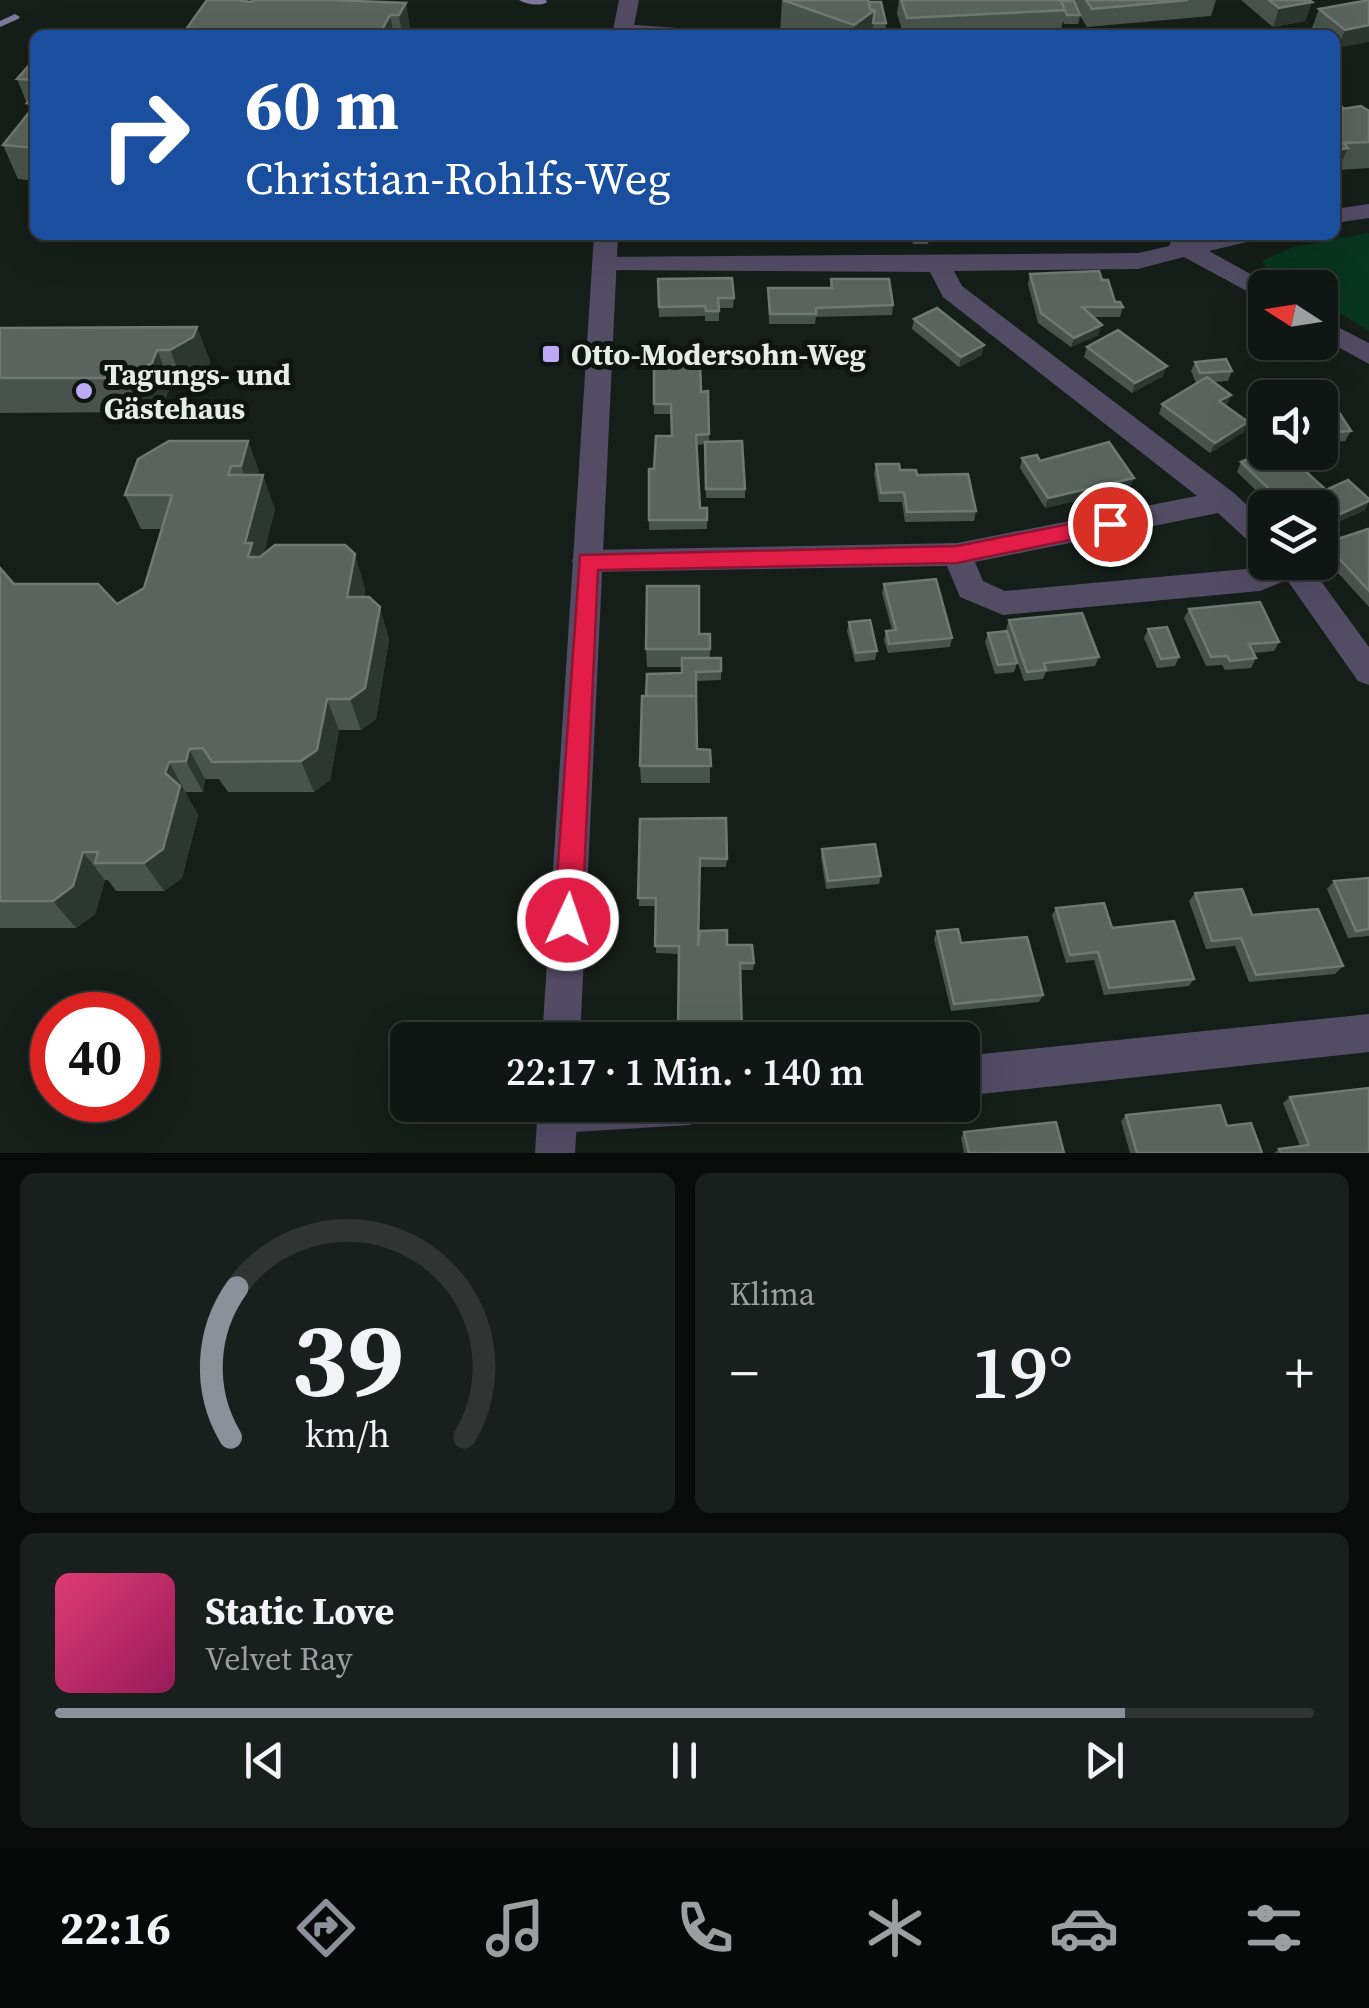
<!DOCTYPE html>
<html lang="de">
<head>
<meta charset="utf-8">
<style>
	body { margin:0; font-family:"Source Serif 4",serif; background:#191f1c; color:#f1f3f6; height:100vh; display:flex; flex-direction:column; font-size:38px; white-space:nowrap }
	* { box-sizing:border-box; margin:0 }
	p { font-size:32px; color:#9c9fa0 }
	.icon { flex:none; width:55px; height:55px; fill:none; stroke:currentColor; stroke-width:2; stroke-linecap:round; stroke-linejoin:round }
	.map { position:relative; height:1153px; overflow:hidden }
	.drawer { display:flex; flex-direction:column; gap:20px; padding:20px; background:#090c0a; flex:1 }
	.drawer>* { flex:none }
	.top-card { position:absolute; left:30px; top:30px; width:1310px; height:210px; border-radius:15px; box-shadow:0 10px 40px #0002,0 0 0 2px #303533; background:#1a4fa0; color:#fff; overflow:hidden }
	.needle { width:65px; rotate:282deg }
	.tools { position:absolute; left:1248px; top:270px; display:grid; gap:20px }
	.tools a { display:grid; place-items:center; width:90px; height:90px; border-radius:15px; background:#101613; box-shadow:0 10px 40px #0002,0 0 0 2px #303533; font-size:50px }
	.speed { position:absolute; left:30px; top:992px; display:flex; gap:20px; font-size:50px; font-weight:700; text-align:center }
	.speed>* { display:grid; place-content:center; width:130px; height:130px; border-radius:50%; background:#101613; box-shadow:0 10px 40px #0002,0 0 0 2px #303533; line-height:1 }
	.speed .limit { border:15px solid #d22; background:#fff; color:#111 }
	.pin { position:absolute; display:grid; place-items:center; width:85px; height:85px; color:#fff; margin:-42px; border:5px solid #fff; border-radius:50%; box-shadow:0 2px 10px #0007 }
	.me { position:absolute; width:110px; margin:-55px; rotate:3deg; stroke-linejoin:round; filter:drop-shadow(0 0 8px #0008) }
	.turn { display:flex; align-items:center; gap:35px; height:210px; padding:0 50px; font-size:45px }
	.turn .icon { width:130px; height:130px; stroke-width:2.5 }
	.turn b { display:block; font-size:70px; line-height:85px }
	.big { font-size:75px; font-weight:600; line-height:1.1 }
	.drawer .card { flex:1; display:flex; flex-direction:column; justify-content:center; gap:15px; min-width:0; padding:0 35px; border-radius:15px; background:#191f1c }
	.drawer .dial { align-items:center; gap:0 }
	.dial svg { height:260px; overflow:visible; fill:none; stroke:#303533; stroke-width:7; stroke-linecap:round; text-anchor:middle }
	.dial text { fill:#f1f3f6; stroke:none }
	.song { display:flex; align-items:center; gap:30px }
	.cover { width:120px; height:120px; border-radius:15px; background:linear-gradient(135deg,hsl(340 70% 55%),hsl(330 70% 35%)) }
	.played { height:10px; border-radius:5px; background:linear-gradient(90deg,#8c9099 85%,#303533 85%) }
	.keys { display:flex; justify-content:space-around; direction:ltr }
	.heat { display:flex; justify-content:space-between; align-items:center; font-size:55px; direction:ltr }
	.drawer .tiles { flex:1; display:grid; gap:20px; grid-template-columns:1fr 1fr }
	.card:last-child { grid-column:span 2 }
	.trip { position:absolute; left:390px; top:1022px; width:590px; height:100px; border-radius:15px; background:#101613; box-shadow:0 10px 40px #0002,0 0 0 2px #303533; font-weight:600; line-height:100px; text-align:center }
	.tab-bar { display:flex; height:160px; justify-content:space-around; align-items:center; background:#060908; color:#9c9fa0 }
	.tab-bar .icon { width:70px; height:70px }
	.tab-bar .on { color:#8c9099 }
	.tab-bar b { font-size:45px; color:#f1f3f6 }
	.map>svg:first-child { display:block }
	.green { fill:#093620 }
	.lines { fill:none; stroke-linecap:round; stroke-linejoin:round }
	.stream { fill:#7f769c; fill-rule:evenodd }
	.minor { fill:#524c65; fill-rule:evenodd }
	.tertiary { fill:#524c65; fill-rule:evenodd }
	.wall { fill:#49534d }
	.shaded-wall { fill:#2d3731 }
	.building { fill:#5a635d; stroke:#707873; stroke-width:2.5 }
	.route { fill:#e11d48; stroke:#92132f; stroke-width:2.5 }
	.poi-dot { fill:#bda9f5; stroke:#0d1510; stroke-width:4 }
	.labels { text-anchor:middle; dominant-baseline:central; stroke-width:10; stroke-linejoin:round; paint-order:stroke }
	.poi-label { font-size:30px; font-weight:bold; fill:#e6ece8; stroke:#0d1510; text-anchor:start }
</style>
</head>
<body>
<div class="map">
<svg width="1369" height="1153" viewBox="0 0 1369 1153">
	<rect width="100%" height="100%" fill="#161e19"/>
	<path class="green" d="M1369,233V331L1320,301V288C1298,288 1273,282 1262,261L1293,247Z"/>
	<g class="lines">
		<g class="stream">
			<path d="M519,0H546L547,2C541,7 525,4 519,0Z"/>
			<polygon points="15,14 20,17 18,19 0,27 0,21"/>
		</g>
		<g class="minor">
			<polygon points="623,24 690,29 700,35 616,34 616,26"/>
			<polygon points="1369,204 1369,218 1335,223 1335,209"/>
			<polygon points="1216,235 1259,235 1255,240 1209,251 1274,287 1265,288 1265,301 1184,257 1138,269 954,271 962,286 1234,493 1265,522 1265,550 1255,547 1218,513 975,562 983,581 1005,591 1257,568 1268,562 1307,562 1369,647 1369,685 1358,681 1287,580 1260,591 1003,615 960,597 947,566 587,572 576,569 572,561 576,553 587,550 957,543 1197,496 943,297 930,272 604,270 592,262 595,257 1138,253 1169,246 1172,240 1191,241"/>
			<polygon points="1320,318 1369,343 1369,364 1320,337"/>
			<polygon points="1369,1014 1369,1052 962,1096 962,1056"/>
			<polygon points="540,1105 710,1105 704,1119 690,1125 557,1133 543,1127 537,1113"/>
		</g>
		<g class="tertiary">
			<polygon points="619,0 639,0 632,35 612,35"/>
			<polygon points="594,235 618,235 580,1040 542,1040"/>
			<polygon points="538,1105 578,1105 575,1153 535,1153"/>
		</g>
	</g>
	<g class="wall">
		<polygon points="782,0 869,2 886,23 885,32 872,32 872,35 785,35 780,33"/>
		<polygon points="899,0 1060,0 1061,1 1074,1 1074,0 1216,0 1211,16 1087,27 1080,16 1078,24 1064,24 1063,21 1061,29 932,35 904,35 897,14"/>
		<polygon points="1241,0 1309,0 1312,2 1305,21 1273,27"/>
		<polygon points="1369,0 1337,48 1335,46 1335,35 1321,35 1312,28 1319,9"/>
		<polygon points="251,2 406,3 410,30 407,35 189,35 187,28"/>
		<polygon points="35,62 35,181 18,179 3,145 30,111 17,79"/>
		<polygon points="1344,109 1369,110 1369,168 1338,170 1336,175"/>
		<polygon points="860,235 930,235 928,244 913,244 911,237 860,237"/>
		<polygon points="1030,274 1102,280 1115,302 1123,307 1120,317 1093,317 1098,335 1071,347 1038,323 1028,284"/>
		<polygon points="658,279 734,298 733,308 719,308 719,321 705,321 705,316 659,317"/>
		<polygon points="831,279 893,305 892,315 816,317 815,324 769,324 768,288 830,288"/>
		<polygon points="914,319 982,355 959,367 912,329"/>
		<polygon points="197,327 210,362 206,372 184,384 171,384 166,398 140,412 0,413 0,328"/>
		<polygon points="1087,347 1163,376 1132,393 1084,357"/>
		<polygon points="654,360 701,392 708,391 709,442 745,489 745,498 706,498 705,444 696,445 700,508 707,508 707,529 649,530 649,469 654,469 672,436 671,414 654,414"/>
		<polygon points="1195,362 1232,371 1228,381 1213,382 1227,405 1225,406 1244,432 1210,453 1159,414 1162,404 1196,383 1191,371"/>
		<polygon points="1320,407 1351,431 1345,441 1320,443"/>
		<polygon points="248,441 260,475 275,509 263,554 365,588 364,597 389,639 376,719 361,730 339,730 330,780 314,792 228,792 219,779 205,779 203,792 186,792 186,795 198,815 182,878 164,891 116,891 108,880 105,880 95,914 76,928 0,928 0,568 14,584 117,604 144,588 162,529 141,529 125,495"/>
		<polygon points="1022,458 1040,461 1130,488 1045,508 1020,468"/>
		<polygon points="1324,459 1318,468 1308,473 1326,490 1365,510 1322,529 1320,528 1320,508 1274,508 1237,472 1241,462"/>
		<polygon points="876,464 917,475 976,511 974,521 905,522 902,502 879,502 874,474"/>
		<polygon points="1369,530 1369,607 1320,553 1325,543"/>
		<polygon points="884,584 952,638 950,647 888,653 884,640 886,631 892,630 882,593"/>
		<polygon points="1189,609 1279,642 1274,651 1253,653 1256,658 1251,668 1225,670 1222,665 1206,666 1184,618"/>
		<polygon points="1009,620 1099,657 1095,666 1046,672 1043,679 1024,681 1006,629"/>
		<polygon points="849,622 877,651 875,660 855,662 847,631"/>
		<polygon points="1148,629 1179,657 1175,666 1157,668 1144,638"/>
		<polygon points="988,633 1017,663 1014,672 995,674 985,642"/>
		<polygon points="710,634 710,658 721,658 721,680 696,681 697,749 710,750 710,783 641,783 640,766 646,696 682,673 682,667 647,667 646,649"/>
		<polygon points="640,819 727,859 726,867 700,867 698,945 727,945 754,963 753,970 741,970 742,1040 678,1040 679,954 656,953 656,906 639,906"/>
		<polygon points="822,849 881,876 879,884 826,889 821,857"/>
		<polygon points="1369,878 1369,936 1348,938 1327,889 1334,881"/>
		<polygon points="1195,893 1252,915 1343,966 1335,974 1249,982 1235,946 1206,949 1189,901"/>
		<polygon points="1056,908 1112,928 1194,979 1189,986 1104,995 1094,960 1066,963 1052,915"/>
		<polygon points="937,931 961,943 1043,995 1039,1002 951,1011 934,939"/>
		<polygon points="1290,1097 1369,1153 1274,1153 1279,1149 1300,1146 1283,1103"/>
		<polygon points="1126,1115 1227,1126 1262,1153 1130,1153 1121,1121"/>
		<polygon points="964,1132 1064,1153 964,1153 961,1138"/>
	</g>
	<g class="shaded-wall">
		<polygon points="1312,2 1305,21 1273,27 1279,8"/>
		<polygon points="406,3 410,30 407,35 402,35 399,15"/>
		<polygon points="875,10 872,35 853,35 854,25"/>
		<polygon points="390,15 394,35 381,35 381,32"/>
		<polygon points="1369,25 1369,42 1337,48 1345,30"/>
		<polygon points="1348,148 1336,175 1335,176 1335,150"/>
		<polygon points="1102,325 1098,335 1071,347 1074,338"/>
		<polygon points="197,327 210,362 206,372 184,384 170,350"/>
		<polygon points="984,345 982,355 959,367 961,357"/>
		<polygon points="157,350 171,384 166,398 140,412 125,378"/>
		<polygon points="1167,366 1163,376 1132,393 1135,383"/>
		<polygon points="1231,395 1227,405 1215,411 1219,401"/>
		<polygon points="1248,422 1244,432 1210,453 1215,443"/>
		<polygon points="248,441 260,475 254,500 241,466"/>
		<polygon points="1324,459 1318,468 1297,477 1302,468"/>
		<polygon points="263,475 275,509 261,566 248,557 245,543"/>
		<polygon points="1134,478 1130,488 1045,508 1048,498"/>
		<polygon points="1307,500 1303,508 1290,508"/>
		<polygon points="1369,501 1365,510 1322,529 1327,520"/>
		<polygon points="355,554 365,588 357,630 347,597"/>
		<polygon points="380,607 389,639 376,719 361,730 350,699"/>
		<polygon points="327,699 339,730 330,780 314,792 301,761"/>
		<polygon points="189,749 205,779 203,792 186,761"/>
		<polygon points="169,762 198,815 182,878 164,891 144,863"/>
		<polygon points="83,852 105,880 95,914 76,928 53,901"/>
	</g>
	<g class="building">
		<polygon points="207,0 237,0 251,2 253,0 332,0 406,3 399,15 390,15 381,32 390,33 388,35 243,35 187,28"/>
		<polygon points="783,0 868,0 870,9 875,10 854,25"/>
		<polygon points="901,0 1060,0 1066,10 907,18"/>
		<polygon points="1086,0 1188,0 1092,9"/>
		<polygon points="1269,0 1309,0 1312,2 1279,8"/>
		<polygon points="1369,0 1369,25 1345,30 1319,9"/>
		<polygon points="1074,1 1080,15 1067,15 1061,1"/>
		<polygon points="869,2 881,2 886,23 873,23 875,10 870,9"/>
		<polygon points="32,62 35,62 35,80 17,79"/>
		<polygon points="35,93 35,103 27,103"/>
		<polygon points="1335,100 1344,109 1335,110"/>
		<polygon points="35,105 35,148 3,145"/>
		<polygon points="1361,106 1369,111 1369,142 1344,143 1348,148 1335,150 1335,110"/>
		<polygon points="1099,271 1102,280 1108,280 1115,302 1120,302 1123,307 1082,307 1102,325 1074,338 1041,313 1030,274"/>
		<polygon points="732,278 734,298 718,298 719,311 706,311 705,306 659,307 658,279"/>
		<polygon points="831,279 889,279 893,305 816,308 816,314 770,314 768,288 832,288"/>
		<polygon points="937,308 984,345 961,357 914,319"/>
		<polygon points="197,327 193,337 170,350 157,350 152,363 125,378 0,378 0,328"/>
		<polygon points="1118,330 1167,366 1135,383 1087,347"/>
		<polygon points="1226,359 1232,371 1200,373 1195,362"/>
		<polygon points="654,360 700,360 701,392 708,391 709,434 696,435 700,508 707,508 707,520 649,520 649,469 654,469 656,436 672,436 671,404 654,404"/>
		<polygon points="1207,377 1231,395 1219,401 1248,422 1215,443 1162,404"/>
		<polygon points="1335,406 1351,431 1320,433 1320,407"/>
		<polygon points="169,441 248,441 241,466 231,466 228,475 263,475 245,543 252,543 248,557 260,557 275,545 345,545 355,554 347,597 369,597 380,607 365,688 350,699 327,699 317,750 301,761 212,762 203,748 189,749 186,761 169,762 165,773 180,786 163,849 144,863 95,863 98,852 83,852 73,886 53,901 0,901 0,568 14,584 98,584 117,604 144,588 172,495 125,495 138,459"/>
		<polygon points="742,441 745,489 706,489 705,442"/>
		<polygon points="1109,442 1134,478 1048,498 1022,458 1037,455 1040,461"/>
		<polygon points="1265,452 1317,452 1324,459 1302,468 1326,490 1348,480 1369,499 1369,501 1327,520 1320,513 1320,508 1315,508 1307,500 1289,508 1241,462"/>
		<polygon points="876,464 899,464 900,470 916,470 917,475 968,474 976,511 907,512 904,492 881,493"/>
		<polygon points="1368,529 1369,530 1369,591 1325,543"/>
		<polygon points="936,579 952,638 889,644 886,631 896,630 884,584"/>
		<polygon points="647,586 699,586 699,634 710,634 710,649 646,649"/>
		<polygon points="1260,602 1279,642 1249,644 1256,658 1230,661 1227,656 1211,657 1189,609"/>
		<polygon points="1082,613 1099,657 1044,663 1046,670 1027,672 1009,620"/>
		<polygon points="870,620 877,651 856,653 849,622"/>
		<polygon points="1167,627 1179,657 1161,659 1148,629"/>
		<polygon points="1007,631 1017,663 998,665 988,633"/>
		<polygon points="682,658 721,658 721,671 696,672 696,696 646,696 647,674 682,673"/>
		<polygon points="642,696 696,696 697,749 710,750 711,766 640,766"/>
		<polygon points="726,818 727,859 700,858 698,946 700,931 727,930 727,945 752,945 754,963 740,963 742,1033 678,1034 679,946 655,946 656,898 638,898 640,819"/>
		<polygon points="875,844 881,876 828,881 822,849"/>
		<polygon points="1369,878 1369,929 1356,931 1334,881"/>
		<polygon points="1242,889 1252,915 1318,909 1343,966 1256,975 1241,938 1212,941 1195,893"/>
		<polygon points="1104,903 1112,928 1174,921 1194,979 1109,988 1098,952 1070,955 1056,908"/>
		<polygon points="958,929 961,943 1027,937 1043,995 954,1004 937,931"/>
		<polygon points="1369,1088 1369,1153 1281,1153 1279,1149 1309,1145 1290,1097"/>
		<polygon points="1220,1105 1227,1126 1251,1123 1262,1153 1137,1153 1126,1115"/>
		<polygon points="1056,1122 1064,1153 969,1153 964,1132"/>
	</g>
	<polygon class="route" points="1110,516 1121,524 1118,530 957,563 598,570 582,920 577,929 568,933 558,929 554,920 580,555 957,546"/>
	<g class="poi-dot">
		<rect x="541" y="344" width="20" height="20" rx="5"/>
		<circle cx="84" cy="391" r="10"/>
	</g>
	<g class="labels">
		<g class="poi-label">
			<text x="571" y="354">Otto-Modersohn-Weg</text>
			<text x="104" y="374">Tagungs- und<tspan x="104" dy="34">Gästehaus</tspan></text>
		</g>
	</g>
</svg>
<div class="tools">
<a><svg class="needle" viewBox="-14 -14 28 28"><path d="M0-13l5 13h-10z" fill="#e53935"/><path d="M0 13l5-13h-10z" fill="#9c9fa0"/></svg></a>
<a><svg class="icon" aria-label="sound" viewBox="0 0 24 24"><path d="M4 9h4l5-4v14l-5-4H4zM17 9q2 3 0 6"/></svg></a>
<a><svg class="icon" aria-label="layers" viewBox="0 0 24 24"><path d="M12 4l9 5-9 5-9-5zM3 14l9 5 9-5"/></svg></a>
</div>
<div class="speed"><div class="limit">40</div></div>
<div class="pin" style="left:1110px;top:524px;background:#d93025"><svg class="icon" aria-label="arrive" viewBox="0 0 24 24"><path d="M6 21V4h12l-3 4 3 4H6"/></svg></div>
<svg class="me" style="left:568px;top:920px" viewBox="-20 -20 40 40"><circle r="17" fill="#e11d48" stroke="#fff" stroke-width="3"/><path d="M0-11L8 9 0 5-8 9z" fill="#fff"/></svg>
<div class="trip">22:17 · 1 Min. · 140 m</div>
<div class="top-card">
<div class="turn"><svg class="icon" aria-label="right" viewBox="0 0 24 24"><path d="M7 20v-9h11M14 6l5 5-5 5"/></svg><div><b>60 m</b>Christian-Rohlfs-Weg</div></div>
</div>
</div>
<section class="drawer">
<div class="tiles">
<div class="card dial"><svg viewBox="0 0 100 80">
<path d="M14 69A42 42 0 1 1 86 69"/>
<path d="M14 69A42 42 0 0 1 16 23" stroke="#8c9099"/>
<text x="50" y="56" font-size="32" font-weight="700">39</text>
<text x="50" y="72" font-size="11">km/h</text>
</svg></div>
<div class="card"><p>Klima</p>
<div class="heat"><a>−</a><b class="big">19°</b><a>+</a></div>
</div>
<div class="card">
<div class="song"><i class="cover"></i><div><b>Static Love</b><p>Velvet Ray</p></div></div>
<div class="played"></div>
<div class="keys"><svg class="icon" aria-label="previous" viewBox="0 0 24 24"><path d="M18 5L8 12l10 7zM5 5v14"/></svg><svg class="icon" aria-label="pause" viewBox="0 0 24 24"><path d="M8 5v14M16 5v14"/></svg><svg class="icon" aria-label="next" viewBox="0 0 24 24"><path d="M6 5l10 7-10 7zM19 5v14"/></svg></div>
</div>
</div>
</section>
<nav class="tab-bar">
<b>22:16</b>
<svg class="icon on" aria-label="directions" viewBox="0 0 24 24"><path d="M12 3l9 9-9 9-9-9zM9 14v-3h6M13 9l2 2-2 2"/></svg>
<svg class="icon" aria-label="music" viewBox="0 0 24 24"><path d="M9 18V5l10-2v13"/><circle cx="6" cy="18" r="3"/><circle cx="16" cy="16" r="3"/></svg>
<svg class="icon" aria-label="phone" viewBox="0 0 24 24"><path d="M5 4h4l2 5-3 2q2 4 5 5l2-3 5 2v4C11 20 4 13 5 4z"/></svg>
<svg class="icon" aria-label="climate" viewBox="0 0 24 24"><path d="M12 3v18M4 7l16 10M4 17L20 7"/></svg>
<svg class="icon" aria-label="car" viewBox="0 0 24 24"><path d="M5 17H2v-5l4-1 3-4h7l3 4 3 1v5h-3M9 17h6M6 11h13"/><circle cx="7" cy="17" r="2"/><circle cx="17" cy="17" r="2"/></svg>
<svg class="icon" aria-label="filters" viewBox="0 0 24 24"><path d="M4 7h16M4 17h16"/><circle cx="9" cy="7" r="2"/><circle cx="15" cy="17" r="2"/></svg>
</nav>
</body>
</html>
